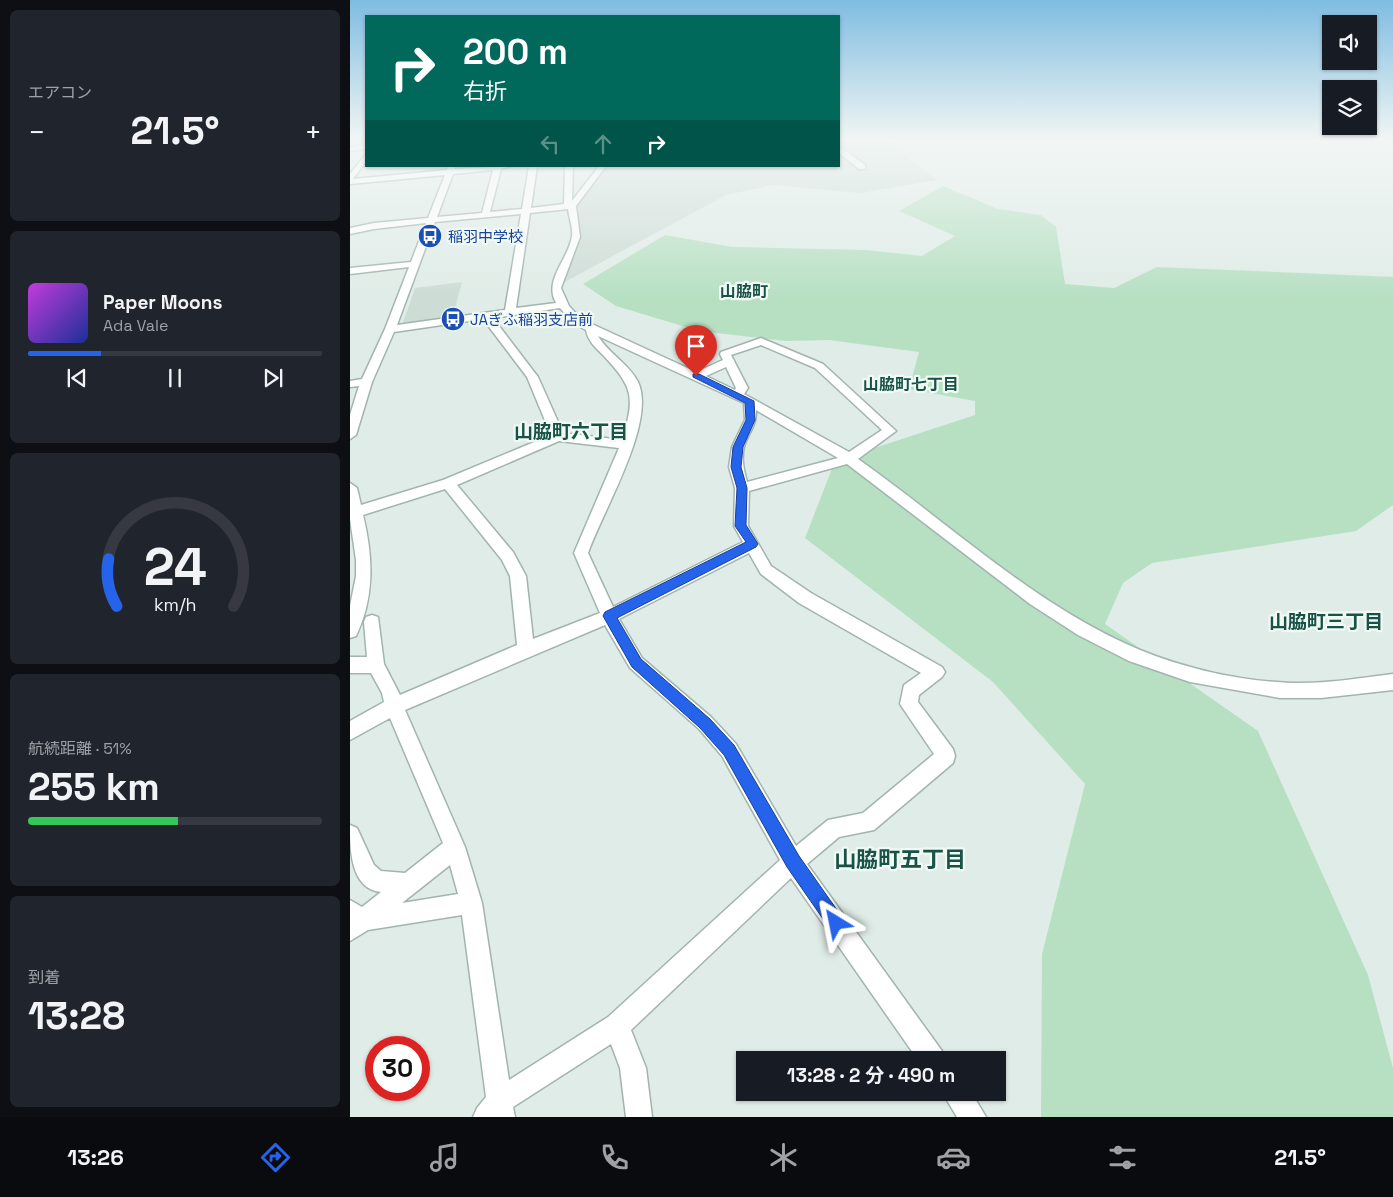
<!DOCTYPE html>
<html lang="ja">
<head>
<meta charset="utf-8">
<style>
	body { margin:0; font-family:"Space Grotesk","Noto Sans JP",sans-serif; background:#20242c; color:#f1f3f6; height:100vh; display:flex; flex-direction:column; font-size:19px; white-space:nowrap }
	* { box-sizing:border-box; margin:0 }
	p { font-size:16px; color:#9ea1a6 }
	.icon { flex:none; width:28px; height:28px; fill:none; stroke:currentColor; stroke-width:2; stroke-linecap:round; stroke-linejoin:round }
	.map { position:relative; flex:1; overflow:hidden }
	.panel { display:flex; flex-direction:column; gap:10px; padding:10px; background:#0d0f14; width:350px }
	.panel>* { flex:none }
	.guide { position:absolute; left:15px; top:15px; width:475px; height:152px; border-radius:0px; box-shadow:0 1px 4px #0004; background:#00695c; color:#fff; overflow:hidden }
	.tools { position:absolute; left:972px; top:15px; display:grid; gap:10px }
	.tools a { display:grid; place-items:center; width:55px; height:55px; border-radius:0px; background:#171b24; box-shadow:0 1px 4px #0004; font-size:25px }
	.speed { position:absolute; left:15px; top:1036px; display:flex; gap:10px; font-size:25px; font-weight:700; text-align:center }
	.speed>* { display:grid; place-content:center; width:65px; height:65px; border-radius:50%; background:#171b24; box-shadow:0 1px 4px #0004; line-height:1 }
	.speed .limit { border:8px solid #d22; background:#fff; color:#111 }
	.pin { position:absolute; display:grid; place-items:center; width:42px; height:42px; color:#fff; margin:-51px -21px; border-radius:50% 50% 50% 0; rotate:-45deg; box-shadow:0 0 5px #0007 }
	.pin .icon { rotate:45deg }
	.me { position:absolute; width:55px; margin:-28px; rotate:325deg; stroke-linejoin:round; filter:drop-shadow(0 0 4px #0008) }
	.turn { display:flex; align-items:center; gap:18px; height:105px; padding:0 15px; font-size:22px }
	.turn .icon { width:65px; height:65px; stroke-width:2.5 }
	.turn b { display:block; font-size:35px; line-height:42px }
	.lanes { display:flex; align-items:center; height:48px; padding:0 15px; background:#0003; justify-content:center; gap:25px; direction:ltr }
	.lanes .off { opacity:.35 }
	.big { font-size:38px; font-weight:700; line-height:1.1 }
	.panel .widget { flex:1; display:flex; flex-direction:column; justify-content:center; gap:8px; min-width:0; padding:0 18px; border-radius:8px; background:#20242c }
	.panel .dial { align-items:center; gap:0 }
	.dial svg { height:130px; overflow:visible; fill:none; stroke:#363941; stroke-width:7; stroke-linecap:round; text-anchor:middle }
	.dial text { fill:#f1f3f6; stroke:none }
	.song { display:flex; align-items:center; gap:15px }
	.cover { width:60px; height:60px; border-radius:8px; background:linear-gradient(135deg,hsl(290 70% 55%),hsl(230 70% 35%)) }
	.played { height:5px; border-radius:2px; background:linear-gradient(90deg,#2563eb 25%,#363941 25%) }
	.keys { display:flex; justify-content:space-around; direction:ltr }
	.heat { display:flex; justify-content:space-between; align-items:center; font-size:28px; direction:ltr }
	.charge { height:8px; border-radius:4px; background:linear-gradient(90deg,#34c759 51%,#363941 0) }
	.trip { position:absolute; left:386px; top:1051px; width:270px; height:50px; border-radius:0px; background:#171b24; box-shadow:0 1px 4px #0004; font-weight:700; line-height:50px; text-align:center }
	.dock { display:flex; height:80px; justify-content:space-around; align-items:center; background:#090b0e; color:#9ea1a6 }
	.dock .icon { width:35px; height:35px }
	.dock .active { color:#2563eb }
	.dock b { font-size:22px; color:#f1f3f6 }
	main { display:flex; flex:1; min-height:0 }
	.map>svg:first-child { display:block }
	.built { fill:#cedcd6 }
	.green { fill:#b7e0c3 }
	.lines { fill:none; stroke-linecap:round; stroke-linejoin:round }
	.minor-casing { stroke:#a2b4af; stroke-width:3 }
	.minor { fill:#fff; fill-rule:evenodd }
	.route { fill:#2563eb; stroke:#184099 }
	.labels { text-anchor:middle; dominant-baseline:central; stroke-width:4.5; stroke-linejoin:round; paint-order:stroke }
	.far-transit-label { font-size:15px; fill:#164399; stroke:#f1f9f5; text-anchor:start }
	.far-quarter-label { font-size:16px; font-weight:bold; fill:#195246; stroke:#f1f9f5 }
	.far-neighbourhood-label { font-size:16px; font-weight:bold; fill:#195246; stroke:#f1f9f5 }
	.neighbourhood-label { font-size:19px; font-weight:bold; fill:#195246; stroke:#f1f9f5 }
	.near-neighbourhood-label { font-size:22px; font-weight:bold; fill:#195246; stroke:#f1f9f5 }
</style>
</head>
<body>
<main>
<section class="panel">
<div class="widget"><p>エアコン</p>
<div class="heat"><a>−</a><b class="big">21.5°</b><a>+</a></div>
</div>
<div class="widget">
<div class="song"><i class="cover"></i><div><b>Paper Moons</b><p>Ada Vale</p></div></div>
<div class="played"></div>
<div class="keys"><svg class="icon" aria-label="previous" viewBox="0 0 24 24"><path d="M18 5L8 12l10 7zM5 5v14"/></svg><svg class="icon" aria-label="pause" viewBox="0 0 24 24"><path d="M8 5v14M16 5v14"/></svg><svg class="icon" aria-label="next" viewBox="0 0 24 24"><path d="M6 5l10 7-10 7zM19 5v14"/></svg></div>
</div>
<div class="widget dial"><svg viewBox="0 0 100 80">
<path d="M14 69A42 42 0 1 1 86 69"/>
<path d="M14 69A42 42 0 0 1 9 40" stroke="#2563eb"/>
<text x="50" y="56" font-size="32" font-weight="700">24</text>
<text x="50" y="72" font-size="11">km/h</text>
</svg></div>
<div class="widget"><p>航続距離 · 51%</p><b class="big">255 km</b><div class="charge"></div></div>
<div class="widget"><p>到着</p><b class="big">13:28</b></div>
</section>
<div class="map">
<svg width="1043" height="1117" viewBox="0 0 1043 1117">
	<rect width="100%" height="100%" fill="#e0ece7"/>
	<g class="built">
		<polygon points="489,141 537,141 587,180 510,193 423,185 376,195 209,285 230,241 226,206 257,166 489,166"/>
		<polygon points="112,282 102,319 52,325 65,288"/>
	</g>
	<polygon class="green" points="593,186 648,209 691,215 706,227 715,284 764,288 807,267 1043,277 1043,505 1006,531 802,563 773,583 755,624 908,731 1018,975 1043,1068 1043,1117 691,1117 692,954 735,784 643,682 455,538 485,461 625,415 625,401 559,389 569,352 479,340 436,341 349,331 266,306 233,284 315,235 382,247 516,250 572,256 605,236 549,211"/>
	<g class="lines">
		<g class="minor-casing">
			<g id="minor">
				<polygon points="16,145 16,149 0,151 0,147"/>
				<polygon points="489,148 499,153 515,165 515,169 509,169 489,153"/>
				<path d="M16,154V161L3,179L97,170L98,166H106L104,169L161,166L151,169L140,212L172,209L179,166H187L181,208L214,204L215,166H223L222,201L249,166H256L226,206L230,237L211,288L219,306L231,319L346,372L373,360L370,354L371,352L411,338L473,364L546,431L508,459C599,523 685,606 790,650C836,669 891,681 941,683C975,684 1009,678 1043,674V690L971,698H930L840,682L779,661L728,635L680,604L497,464L399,491L398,526L421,566L461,593L592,667L595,672L592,677L569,695L568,702L603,749L605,756L603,763L524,830L489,837L457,864L592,1051L595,1060H568L441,878L281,1030L296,1068L302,1117H276L270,1068L261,1044L163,1107L165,1117H123L127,1108L136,1097L112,915L18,930L0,941V900L12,907L31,892C0,889 0,848 0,825L7,828L24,865L31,871L55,873L93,843L40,718L0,740V721L34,702L32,693L21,673H0V657H17L14,622L16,617L22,615L28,617L34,664L50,695L167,645L160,576L152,560L95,489L13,515C23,556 25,597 6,636L0,638V606L6,576V560L0,519V483L7,488L11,505L93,480L201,435L177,377L133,319L44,332L22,382L6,435L0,439V415L9,386L0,387V381L12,379L35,329L59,267L0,274V268L61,262L76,223L24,229L0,234V228L24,223L78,218L95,175L0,184V174ZM143,170L132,213L87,217L103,174ZM218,209C219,218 223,227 222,236C219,259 193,280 206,303L166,308L180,213ZM171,214L155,310L47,325L85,222ZM210,308L223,323L236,330C238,341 245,347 253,355C284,388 285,397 272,440L213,433L188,377L143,318ZM248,336L394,403L395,420L382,447L379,467L385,488L384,526L393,542L263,607L238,553C252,512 307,422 288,382C279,364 258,353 248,336ZM411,345L465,368L532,430L499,452L394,394L398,388L381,355ZM376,367L386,388L385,390L356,376ZM406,410L488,458L397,482C394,471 391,459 394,447C398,433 407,425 406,410ZM209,441L269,448L224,553L250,613L183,639L176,576L163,552L107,485ZM399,553L411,574L449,603L571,673L554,685L550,704L584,754L513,813L478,820L446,846L386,744L361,717L292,658L269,619ZM255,625L280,668L349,729L372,756L430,860L258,1017L159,1080L132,903L115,847L55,710ZM100,865L108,894L52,903Z"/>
				<polygon points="592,1092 621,1092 636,1117 607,1117"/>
			</g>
		</g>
		<use href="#minor" class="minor"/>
	</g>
	<linearGradient id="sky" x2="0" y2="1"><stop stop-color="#7fbce1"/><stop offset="0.47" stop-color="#f1f6f4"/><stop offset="1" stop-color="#f1f6f4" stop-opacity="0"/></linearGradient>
	<rect width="1043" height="297" fill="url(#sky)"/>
	<polygon class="route" points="343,374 349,374 404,401 405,420 393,447 391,467 397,488 396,525 408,544 406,547 267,618 291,659 360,719 384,745 449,856 492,917 494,923 492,929 486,931 480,929 437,867 374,755 350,728 282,667 253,616 255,612 396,542 385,526 387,488 381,467 383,447 396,420 395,403 343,377"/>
	<defs>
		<g id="bus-disc" transform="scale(1.25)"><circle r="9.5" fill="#1a4fb4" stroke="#f1f9f5"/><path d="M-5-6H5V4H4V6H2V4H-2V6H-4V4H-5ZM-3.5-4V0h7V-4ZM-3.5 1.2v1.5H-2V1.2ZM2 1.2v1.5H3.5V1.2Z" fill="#fff"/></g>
	</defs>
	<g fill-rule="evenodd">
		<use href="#bus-disc" x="80" y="236"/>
		<use href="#bus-disc" x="103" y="319"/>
	</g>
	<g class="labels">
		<g class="far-transit-label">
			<text x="98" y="236">稲羽中学校</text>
			<text x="120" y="319">JAぎふ稲羽支店前</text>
		</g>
		<g class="far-quarter-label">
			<text x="394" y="291">山脇町</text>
		</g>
		<g class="far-neighbourhood-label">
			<text x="561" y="384">山脇町七丁目</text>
		</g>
		<g class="neighbourhood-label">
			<text x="221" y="431">山脇町六丁目</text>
			<text x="976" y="621">山脇町三丁目</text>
		</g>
		<g class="near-neighbourhood-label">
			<text x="550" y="859">山脇町五丁目</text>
		</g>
	</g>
</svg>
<div class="tools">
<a><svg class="icon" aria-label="sound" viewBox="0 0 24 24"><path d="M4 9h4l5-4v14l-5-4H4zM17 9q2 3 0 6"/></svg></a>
<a><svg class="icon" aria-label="layers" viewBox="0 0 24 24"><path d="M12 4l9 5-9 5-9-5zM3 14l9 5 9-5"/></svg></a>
</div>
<div class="speed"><div class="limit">30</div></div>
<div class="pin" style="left:346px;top:376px;background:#d93025"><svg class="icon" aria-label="arrive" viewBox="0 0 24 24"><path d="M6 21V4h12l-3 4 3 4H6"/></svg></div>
<svg class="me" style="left:486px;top:923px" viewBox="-20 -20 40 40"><path d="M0-17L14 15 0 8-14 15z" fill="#2563eb" stroke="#fff" stroke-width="4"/></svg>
<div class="trip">13:28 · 2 分 · 490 m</div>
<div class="guide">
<div class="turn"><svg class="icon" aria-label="right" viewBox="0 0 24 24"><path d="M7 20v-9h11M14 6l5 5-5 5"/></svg><div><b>200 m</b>右折</div></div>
<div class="lanes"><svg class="icon off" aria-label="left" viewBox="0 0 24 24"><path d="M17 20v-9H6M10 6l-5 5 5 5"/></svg><svg class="icon off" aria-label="ahead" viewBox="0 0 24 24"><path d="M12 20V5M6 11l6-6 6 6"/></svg><svg class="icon" aria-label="right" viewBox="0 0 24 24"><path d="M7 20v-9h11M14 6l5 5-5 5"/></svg></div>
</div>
</div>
</main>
<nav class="dock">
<b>13:26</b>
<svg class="icon active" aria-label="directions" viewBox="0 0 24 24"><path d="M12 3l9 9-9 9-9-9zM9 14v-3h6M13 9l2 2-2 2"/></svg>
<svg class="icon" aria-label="music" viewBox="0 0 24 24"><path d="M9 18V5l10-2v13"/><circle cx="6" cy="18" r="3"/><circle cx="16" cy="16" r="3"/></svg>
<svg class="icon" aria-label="phone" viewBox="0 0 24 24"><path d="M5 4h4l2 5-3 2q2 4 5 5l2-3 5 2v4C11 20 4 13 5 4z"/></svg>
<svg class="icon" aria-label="climate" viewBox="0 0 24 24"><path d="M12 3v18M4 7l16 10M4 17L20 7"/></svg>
<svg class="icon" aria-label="car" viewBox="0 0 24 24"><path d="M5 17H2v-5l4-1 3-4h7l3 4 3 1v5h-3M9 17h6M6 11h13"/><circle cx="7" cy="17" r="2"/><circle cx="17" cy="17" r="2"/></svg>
<svg class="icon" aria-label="filters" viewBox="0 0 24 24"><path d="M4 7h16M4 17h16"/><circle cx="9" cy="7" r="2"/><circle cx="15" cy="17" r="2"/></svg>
<b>21.5°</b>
</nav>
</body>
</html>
